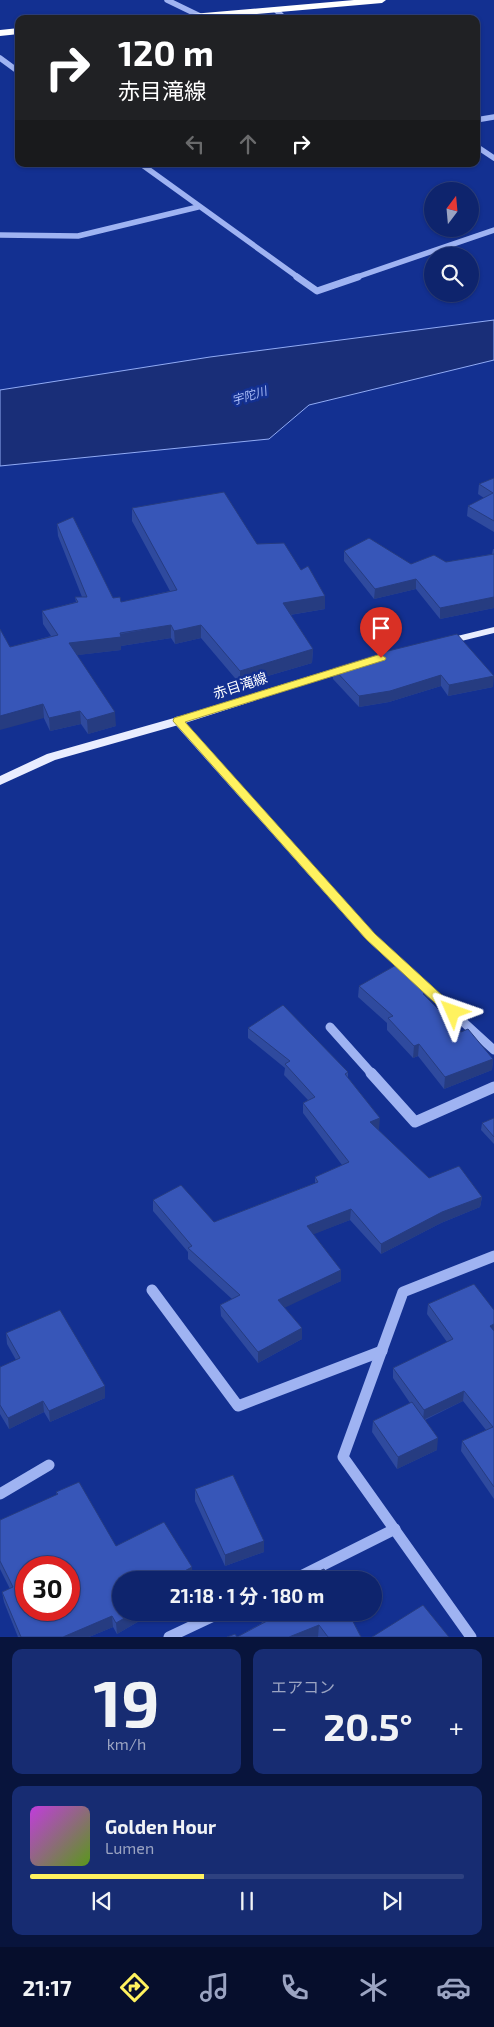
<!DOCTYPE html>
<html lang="ja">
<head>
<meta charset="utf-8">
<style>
	body { margin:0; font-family:"Exo 2","Noto Sans JP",sans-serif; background:#172c72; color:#f1f3f6; height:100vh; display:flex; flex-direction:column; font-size:19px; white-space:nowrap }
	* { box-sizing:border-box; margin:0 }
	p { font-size:16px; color:#9ba4c2 }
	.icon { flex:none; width:28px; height:28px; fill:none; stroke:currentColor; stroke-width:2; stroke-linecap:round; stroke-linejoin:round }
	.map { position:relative; height:1637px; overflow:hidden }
	.panel { display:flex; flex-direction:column; gap:12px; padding:12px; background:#08143c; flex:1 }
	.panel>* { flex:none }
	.guide { position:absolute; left:15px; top:15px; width:465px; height:152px; border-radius:10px; box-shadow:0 1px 4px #0004,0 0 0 1px #2e4180; background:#202124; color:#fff; overflow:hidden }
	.needle { width:32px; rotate:16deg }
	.buttons { position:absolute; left:424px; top:182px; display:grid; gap:10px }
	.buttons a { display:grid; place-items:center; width:55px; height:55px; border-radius:50%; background:#0e246d; box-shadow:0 1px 4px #0004,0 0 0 1px #2e4180; font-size:25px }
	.speed { position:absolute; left:15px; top:1556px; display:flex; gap:10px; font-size:25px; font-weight:700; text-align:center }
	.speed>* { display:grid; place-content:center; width:65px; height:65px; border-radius:50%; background:#0e246d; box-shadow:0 1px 4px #0004,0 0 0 1px #2e4180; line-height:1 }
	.speed .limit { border:8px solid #d22; background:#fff; color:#111 }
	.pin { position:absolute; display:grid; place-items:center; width:42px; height:42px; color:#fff; margin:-51px -21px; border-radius:50% 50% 50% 0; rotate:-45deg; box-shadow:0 0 5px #0007 }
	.pin .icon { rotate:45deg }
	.me { position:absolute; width:55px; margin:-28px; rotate:313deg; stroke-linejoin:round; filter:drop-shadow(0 0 4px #0008) }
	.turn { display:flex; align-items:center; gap:18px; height:105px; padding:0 20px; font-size:22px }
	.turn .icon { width:65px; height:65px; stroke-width:2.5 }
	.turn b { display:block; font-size:35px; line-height:42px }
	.lanes { display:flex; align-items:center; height:48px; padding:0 20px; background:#0003; justify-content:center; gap:25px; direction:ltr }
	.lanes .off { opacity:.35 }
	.big { font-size:38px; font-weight:700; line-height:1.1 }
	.panel .card { flex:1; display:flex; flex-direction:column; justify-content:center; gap:8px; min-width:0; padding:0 18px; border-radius:10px; background:#172c72 }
	.panel .dial { align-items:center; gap:0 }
	.dial b { font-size:65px; line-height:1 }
	.song { display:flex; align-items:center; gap:15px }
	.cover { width:60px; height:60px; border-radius:8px; background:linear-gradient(135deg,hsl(290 70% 55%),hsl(90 70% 35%)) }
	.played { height:5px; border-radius:2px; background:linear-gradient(90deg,#fff25f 40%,#2e4180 40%) }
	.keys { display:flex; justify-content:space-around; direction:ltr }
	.heat { display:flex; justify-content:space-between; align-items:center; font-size:28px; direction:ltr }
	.panel .tiles { flex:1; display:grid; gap:12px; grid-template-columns:1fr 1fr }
	.card:last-child { grid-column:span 2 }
	.trip { position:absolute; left:112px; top:1571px; width:270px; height:50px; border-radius:25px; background:#0e246d; box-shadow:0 1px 4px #0004,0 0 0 1px #2e4180; font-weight:700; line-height:50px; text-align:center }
	.dock { display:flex; height:80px; justify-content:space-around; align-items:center; background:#060e2c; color:#9ba4c2 }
	.dock .icon { width:35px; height:35px }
	.dock .active { color:#fff25f }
	.dock b { font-size:22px; color:#f1f3f6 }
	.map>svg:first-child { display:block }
	.water { fill:#192e78; stroke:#91abf5 }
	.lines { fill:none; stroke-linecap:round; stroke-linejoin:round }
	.minor-far3 { stroke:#9fb3f2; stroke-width:5.5 }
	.minor-far2 { stroke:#9fb3f2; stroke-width:7 }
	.minor-far1 { stroke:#9fb3f2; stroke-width:9 }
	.minor { stroke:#9fb3f2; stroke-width:11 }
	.major { fill:#e9edff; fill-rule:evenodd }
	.highway { fill:#fff; fill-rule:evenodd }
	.wall { fill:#2f4a9e }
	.shaded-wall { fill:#263c81 }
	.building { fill:#3756b8; stroke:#263c81; fill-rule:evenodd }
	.route { fill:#fff25f; stroke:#a69d3e }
	.labels { text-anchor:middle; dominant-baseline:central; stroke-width:5; stroke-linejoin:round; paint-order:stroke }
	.far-water-label { font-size:12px; font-style:italic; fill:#abbef9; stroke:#133091 }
	.street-label { font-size:14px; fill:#fff; stroke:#133091 }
</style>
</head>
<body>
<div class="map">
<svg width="494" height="1637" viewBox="0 0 494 1637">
	<rect width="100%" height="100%" fill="#133091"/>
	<polygon class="water" points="494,320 494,360 309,405 269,439 0,466 0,390 210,357"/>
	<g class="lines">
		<g class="minor-far3">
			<polyline points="167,0 200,16"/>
			<polyline points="276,10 285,19"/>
			<polyline points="0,58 19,72"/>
			<polyline points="476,120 494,117"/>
			<polyline points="476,146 494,158"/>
			<polyline points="141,164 299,278"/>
			<polyline points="0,235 78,236 198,207"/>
			<polyline points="354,278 494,230"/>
		</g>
		<polyline class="minor-far2" points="297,277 317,291 358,277"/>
		<g class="minor-far1">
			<polyline points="178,721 370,937 494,1050"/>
			<polyline points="330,1027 372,1074"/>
		</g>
		<g class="minor">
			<polyline points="371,1073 415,1122 494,1087"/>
			<polyline points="152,1290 238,1406 382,1351"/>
			<polyline points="0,1494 49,1465"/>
			<polyline points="293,1580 395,1529"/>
			<polyline points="169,1637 222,1612"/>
			<polyline points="471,1637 343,1457 403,1292 494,1256"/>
		</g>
		<g class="major">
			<polygon points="494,627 494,633 445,645 439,642 441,640"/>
			<polygon points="349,664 355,667 353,669 182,724 55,760 0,785 0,776 47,754 174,718"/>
		</g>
		<g class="highway">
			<polygon points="354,0 386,0 382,3 201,19 165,19 169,16"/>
			<polygon points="19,28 19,34 0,36 0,30"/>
		</g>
	</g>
	<g class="wall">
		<polygon points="494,478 494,532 467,516 468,506 484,498 478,494 479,484"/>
		<polygon points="132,508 257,544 301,570 325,596 325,609 290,615 313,649 312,663 240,684 201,638 175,644 171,638 121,646 121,650 77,655 116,726 88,734 81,724 50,731 10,647 51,636 43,624 42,611 76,602 75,597 82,597 58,536 57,524 113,598 121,602 170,591 132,521"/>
		<polygon points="493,549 494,549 494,608 440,619 416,589 374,599 344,561 344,551 411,564 446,562 492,554"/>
		<polygon points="388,651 493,687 448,696 441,686 389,702 359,707 333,679 333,668"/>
		<polygon points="359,986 428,999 461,1032 493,1059 492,1070 444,1089 418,1056 413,1058 387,1030 387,1023 358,997"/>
		<polygon points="248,1028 348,1072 348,1078 379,1129 378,1130 429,1178 482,1197 480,1207 441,1223 381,1254 350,1220 313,1234 341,1281 284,1307 302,1328 302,1339 258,1363 221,1316 220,1305 232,1299 188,1259 188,1252 153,1211 153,1200 214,1222 315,1183 315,1177 342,1165 303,1113 303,1103 308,1100 284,1075 285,1068 248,1038"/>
		<polygon points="494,1118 494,1144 481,1130 482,1123"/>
		<polygon points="428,1304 494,1310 494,1499 461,1451 462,1441 486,1430 463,1401 425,1420 437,1450 397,1469 372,1432 373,1421 410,1403 393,1378 393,1368 447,1342 427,1314"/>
		<polygon points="6,1333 105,1398 50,1422 44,1412 9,1429 0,1414 0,1367 16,1360 7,1344"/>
		<polygon points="195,1489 264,1552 225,1566 195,1501"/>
		<polygon points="56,1492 116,1546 193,1578 121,1612 148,1612 148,1616 117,1634 113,1627 89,1637 18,1637 4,1602 2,1592 10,1589 0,1569 0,1520 57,1495"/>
		<polygon points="256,1612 348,1612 361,1637 227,1637 237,1637 262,1623"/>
	</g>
	<g class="shaded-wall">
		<polygon points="416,579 416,589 374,599 375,589"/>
		<polygon points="325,596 325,609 283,616 283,603"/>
		<polygon points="494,597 494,608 440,619 440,608"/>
		<polygon points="171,625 171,638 121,646 121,650 70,656 69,643"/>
		<polygon points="201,625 201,638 175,644 174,631"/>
		<polygon points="313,649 312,663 240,684 240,671"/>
		<polygon points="441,675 441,686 389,702 359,707 359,696"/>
		<polygon points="494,676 493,687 448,696 449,685"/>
		<polygon points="43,704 44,718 0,730 0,716"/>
		<polygon points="80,711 81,724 50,731 49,718"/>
		<polygon points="115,712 116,726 88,734 87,720"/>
		<polygon points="429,990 428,1002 423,994"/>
		<polygon points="419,1044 418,1056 413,1058 414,1046"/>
		<polygon points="493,1059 492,1070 444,1089 445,1077"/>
		<polygon points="380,1118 379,1129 370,1133 370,1122"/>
		<polygon points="482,1197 480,1207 441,1223 381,1254 381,1244 442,1212"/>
		<polygon points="351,1209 350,1220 307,1237 307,1226"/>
		<polygon points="341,1270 341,1281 278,1311 278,1300"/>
		<polygon points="494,1324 494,1334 490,1326"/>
		<polygon points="302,1328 302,1339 258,1363 258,1352"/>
		<polygon points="105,1386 105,1398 50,1422 49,1411"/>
		<polygon points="464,1391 463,1401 423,1420 424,1410"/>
		<polygon points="43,1401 44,1412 9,1429 8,1418"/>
		<polygon points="438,1438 437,1450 397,1469 398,1457"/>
		<polygon points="264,1541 264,1552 225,1566 225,1555"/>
		<polygon points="192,1567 193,1578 188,1580 168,1580"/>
		<polygon points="135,1612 148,1612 148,1616 117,1634 116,1623"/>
		<polygon points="112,1616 113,1627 89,1637 63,1637"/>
		<polygon points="319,1625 318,1637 289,1637"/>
	</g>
	<g class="building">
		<polygon points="494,478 494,521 468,506 493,493 479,484"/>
		<polygon points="224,492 257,544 284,543 301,570 308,566 325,596 283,603 313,649 240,671 201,625 174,631 171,625 120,633 121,637 69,643 115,712 87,720 80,711 49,718 43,704 0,716 0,629 10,647 58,635 42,611 78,602 75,597 87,597 57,524 73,517 113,598 120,597 121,602 177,590 132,508"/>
		<polygon points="369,538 411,564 434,555 446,562 494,554 494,597 440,608 416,579 375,589 344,551"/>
		<polygon points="457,634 494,676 449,685 441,675 390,691 359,696 333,668 388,651"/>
		<polygon points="398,964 429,990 423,994 461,1032 468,1029 493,1059 445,1077 419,1044 414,1046 388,1018 393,1016 359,986"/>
		<polygon points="283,1005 348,1072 345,1074 380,1118 370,1122 429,1178 459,1166 482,1197 442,1212 381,1244 351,1209 307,1226 341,1270 278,1300 302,1328 258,1352 220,1305 240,1295 188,1248 192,1246 153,1200 181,1185 214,1222 318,1182 315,1177 349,1162 303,1103 315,1097 285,1064 290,1061 248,1028"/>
		<polygon points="494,1118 494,1137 482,1123"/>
		<polygon points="474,1284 494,1310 494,1324 490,1326 494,1331 494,1487 462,1441 493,1427 464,1391 424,1410 393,1368 453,1339 428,1304"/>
		<polygon points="60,1310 105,1386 49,1411 43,1401 8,1418 0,1405 0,1367 20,1358 6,1333"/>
		<polygon points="412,1402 438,1438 398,1457 373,1421"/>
		<polygon points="233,1475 264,1541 225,1555 195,1489"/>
		<path d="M79,1482L116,1546L164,1522L192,1567L168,1580H121V1612H135L116,1623L112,1616L63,1637H21L2,1592L13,1587L0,1561V1520L58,1494L56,1492ZM26,1568H69V1610H26Z"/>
		<polygon points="324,1569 330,1580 299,1580"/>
		<polygon points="423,1605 449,1637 372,1637"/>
		<polygon points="262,1612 348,1612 361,1637 328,1637 319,1625 289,1637 227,1637 235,1634 237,1637 267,1621"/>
	</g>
	<polygon class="route" points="378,655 381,655 386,658 385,660 185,722 375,934 457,1009 459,1012 457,1015 448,1015 366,939 173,721 174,718"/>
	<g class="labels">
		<g class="far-water-label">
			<text transform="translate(249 395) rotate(-17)">宇陀川</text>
		</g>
		<g class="street-label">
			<text transform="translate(240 685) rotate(-18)">赤目滝線</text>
		</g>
	</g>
</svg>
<div class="buttons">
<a><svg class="needle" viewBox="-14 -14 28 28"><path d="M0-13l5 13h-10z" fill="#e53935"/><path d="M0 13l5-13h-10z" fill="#9ba4c2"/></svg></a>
<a><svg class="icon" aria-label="search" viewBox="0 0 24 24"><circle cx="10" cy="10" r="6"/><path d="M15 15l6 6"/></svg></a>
</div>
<div class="speed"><div class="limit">30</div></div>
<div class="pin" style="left:381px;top:658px;background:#d93025"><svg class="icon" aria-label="arrive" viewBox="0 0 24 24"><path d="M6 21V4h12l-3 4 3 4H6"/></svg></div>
<svg class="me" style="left:453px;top:1012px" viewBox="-20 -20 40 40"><path d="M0-17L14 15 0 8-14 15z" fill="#fff25f" stroke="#fff" stroke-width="4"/></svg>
<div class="trip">21:18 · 1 分 · 180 m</div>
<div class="guide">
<div class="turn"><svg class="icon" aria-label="right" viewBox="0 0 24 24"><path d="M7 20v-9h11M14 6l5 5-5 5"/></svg><div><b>120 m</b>赤目滝線</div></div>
<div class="lanes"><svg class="icon off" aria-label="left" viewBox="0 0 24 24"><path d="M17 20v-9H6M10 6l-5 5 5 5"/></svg><svg class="icon off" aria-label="ahead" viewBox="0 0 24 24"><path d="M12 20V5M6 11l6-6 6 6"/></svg><svg class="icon" aria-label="right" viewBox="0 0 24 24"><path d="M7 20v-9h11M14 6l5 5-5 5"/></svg></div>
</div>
</div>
<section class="panel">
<div class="tiles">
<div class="card dial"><b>19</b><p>km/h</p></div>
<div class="card"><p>エアコン</p>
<div class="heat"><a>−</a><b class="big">20.5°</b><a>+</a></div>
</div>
<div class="card">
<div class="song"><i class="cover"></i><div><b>Golden Hour</b><p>Lumen</p></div></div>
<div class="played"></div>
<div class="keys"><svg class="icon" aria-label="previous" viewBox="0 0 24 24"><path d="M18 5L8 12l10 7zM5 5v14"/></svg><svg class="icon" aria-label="pause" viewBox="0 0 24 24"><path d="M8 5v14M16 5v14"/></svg><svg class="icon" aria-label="next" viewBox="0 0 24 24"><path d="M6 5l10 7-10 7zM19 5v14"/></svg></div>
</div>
</div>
</section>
<nav class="dock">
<b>21:17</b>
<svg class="icon active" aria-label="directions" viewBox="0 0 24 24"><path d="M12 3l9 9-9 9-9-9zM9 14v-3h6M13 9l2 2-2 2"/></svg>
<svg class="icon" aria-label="music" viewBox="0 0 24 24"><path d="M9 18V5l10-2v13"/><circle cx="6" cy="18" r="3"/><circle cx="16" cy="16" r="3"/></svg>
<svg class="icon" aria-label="phone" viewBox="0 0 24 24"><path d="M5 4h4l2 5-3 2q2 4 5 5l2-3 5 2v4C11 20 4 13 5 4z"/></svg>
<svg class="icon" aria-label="climate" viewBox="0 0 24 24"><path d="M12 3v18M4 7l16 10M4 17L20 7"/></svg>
<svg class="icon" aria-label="car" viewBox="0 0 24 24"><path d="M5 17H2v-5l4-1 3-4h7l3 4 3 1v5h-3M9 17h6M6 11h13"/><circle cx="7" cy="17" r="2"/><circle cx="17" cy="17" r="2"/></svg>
</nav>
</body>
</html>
